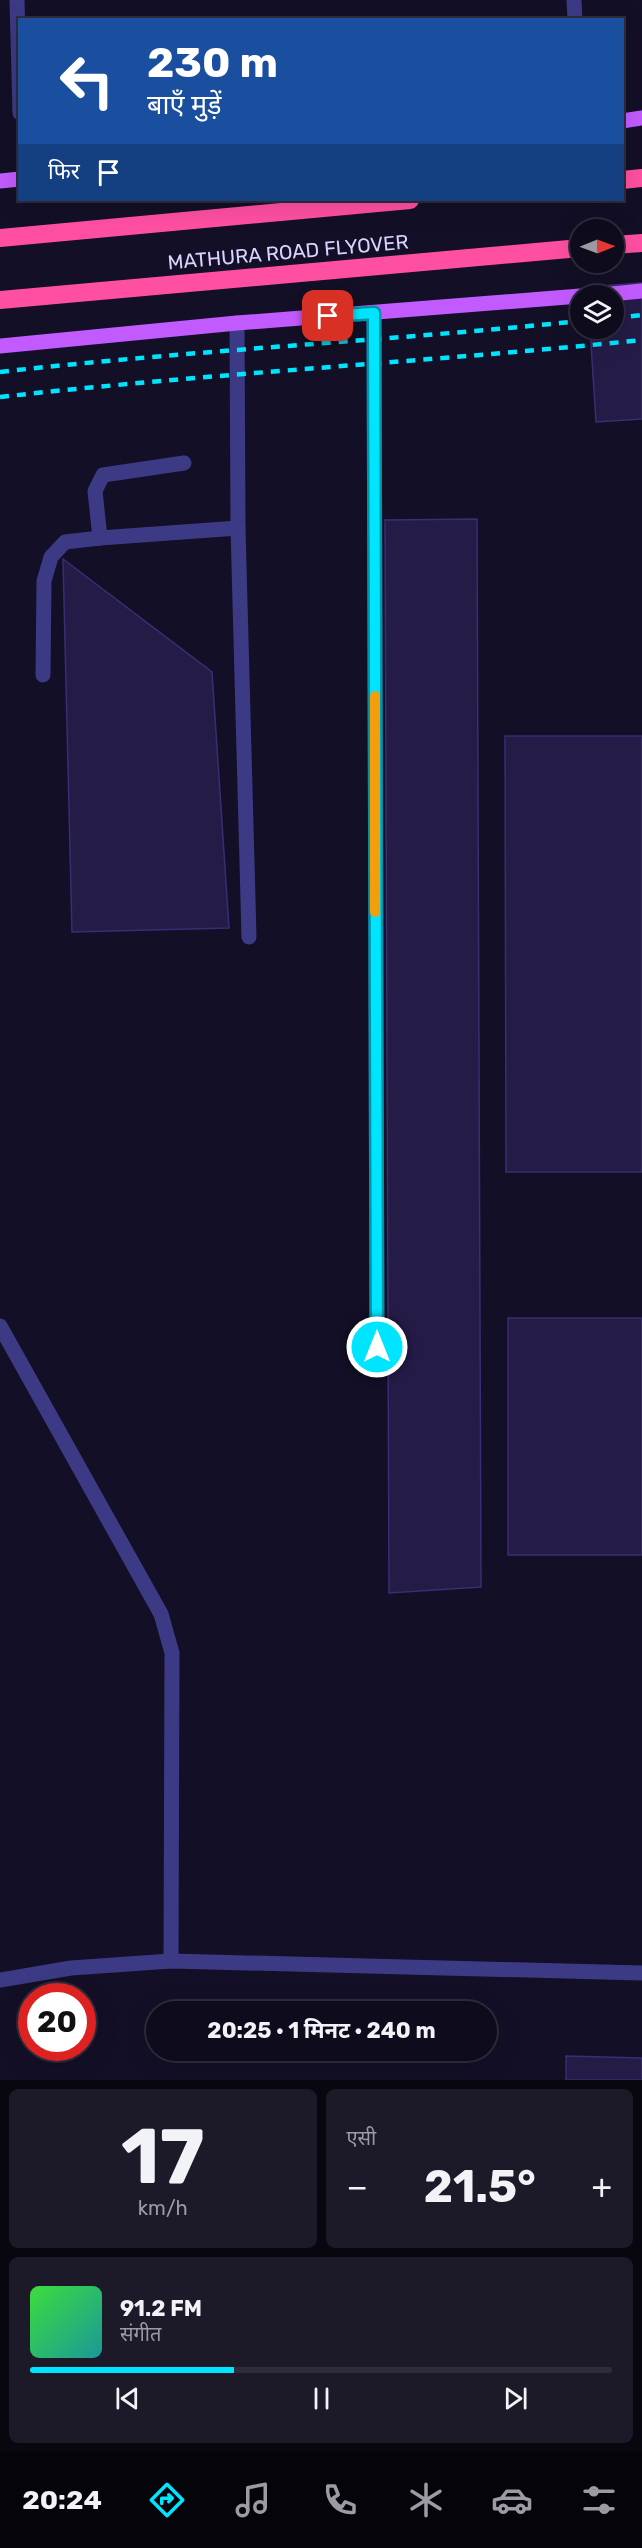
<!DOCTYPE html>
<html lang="hi">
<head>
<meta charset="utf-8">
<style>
	body { margin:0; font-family:Rubik,"Noto Sans Devanagari",sans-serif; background:#1c1929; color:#f1f3f6; height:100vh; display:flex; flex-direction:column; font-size:22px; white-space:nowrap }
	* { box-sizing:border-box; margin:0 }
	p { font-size:20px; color:#9b9ba3 }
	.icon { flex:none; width:33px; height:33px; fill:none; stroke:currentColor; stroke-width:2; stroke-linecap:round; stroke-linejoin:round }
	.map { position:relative; height:2080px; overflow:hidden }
	.drawer { display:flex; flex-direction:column; gap:9px; padding:9px; background:#08060f; flex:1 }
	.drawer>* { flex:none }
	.top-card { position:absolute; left:18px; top:18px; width:606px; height:183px; border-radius:0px; box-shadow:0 6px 24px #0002,0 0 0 2px #2e2b3b; background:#1a4fa0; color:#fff; overflow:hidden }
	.needle { width:39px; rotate:89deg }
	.controls { position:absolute; left:570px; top:219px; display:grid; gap:12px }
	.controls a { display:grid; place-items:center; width:54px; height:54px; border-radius:50%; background:#0e0b1c; box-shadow:0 6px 24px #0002,0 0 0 2px #2e2b3b; font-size:30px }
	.speed { position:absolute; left:18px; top:1983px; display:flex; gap:12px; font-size:30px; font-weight:700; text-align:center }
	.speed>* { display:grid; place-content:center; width:78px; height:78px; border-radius:50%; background:#0e0b1c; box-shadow:0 6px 24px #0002,0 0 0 2px #2e2b3b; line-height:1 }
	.speed .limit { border:9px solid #d22; background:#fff; color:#111 }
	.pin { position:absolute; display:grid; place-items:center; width:51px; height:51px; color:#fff; margin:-26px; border-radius:12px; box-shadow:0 3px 9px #0006 }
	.me { position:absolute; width:66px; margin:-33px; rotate:0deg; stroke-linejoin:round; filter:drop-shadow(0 0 4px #0008) }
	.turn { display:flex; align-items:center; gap:21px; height:126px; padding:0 30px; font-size:27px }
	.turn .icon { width:78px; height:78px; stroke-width:2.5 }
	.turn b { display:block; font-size:42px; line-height:51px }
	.then { display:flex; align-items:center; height:57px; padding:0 30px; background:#0003; gap:12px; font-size:22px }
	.big { font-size:45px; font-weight:700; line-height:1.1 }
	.drawer .tile { flex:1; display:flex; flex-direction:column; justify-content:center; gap:9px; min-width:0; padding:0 21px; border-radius:9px; background:#1c1929 }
	.drawer .dial { align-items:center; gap:0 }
	.dial b { font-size:78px; line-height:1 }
	.song { display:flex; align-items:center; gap:18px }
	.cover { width:72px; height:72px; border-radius:9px; background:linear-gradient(135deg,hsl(120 70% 55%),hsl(180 70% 35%)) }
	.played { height:6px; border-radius:3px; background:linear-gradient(90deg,#00e5ff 35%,#2e2b3b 35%) }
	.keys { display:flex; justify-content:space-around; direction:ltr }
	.heat { display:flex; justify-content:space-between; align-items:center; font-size:33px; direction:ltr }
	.drawer .tiles { flex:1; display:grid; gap:9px; grid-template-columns:1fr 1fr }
	.tile:last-child { grid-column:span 2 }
	.trip { position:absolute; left:146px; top:2001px; width:351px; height:60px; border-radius:30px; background:#0e0b1c; box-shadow:0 6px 24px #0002,0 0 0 2px #2e2b3b; font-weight:700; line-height:60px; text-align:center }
	.tab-bar { display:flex; height:96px; justify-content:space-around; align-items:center; background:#06040b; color:#9b9ba3 }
	.tab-bar .icon { width:42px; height:42px }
	.tab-bar .current { color:#00e5ff }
	.tab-bar b { font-size:27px; color:#f1f3f6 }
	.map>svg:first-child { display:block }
	.building { fill:#241b47; stroke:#3b2d73; stroke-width:1.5 }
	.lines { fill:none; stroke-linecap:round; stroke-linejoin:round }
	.minor { stroke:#3d3a85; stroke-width:15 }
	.major { stroke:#c25bff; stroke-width:15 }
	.highway { stroke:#ff4fa3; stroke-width:18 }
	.rail { stroke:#00e5ff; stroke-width:4.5; stroke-dasharray:9 8; stroke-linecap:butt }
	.route-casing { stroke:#0095a6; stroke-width:15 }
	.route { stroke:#00e5ff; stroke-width:10 }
	.slow { stroke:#f59e0b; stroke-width:10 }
	.labels { text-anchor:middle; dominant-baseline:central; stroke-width:6; stroke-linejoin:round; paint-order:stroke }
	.street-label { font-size:20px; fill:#d9d4ff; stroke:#130f26 }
</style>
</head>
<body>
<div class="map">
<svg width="642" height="2080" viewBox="0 0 642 2080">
	<rect width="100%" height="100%" fill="#130f26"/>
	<g class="building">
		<polygon points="642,283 642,419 596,422 590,328 614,328 614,296 588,296 587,287"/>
		<polygon points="477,519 481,1587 389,1593 385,520"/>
		<polygon points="63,559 212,672 229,928 72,932"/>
		<polygon points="505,736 642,736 642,1172 506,1172"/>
		<rect x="508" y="1318" width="134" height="237"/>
		<polygon points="566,2056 642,2058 642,2080 566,2080"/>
	</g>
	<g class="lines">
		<g class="minor">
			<polyline points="17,0 20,113"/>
			<polyline points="574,0 575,20"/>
			<polyline points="374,313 377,1347"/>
			<polyline points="237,323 238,528 249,937"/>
			<polyline points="184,463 103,475 95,491 100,538 238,528"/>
			<polyline points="43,675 44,581 51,557 65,542 100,538"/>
			<polyline points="0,1326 161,1614 172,1653 171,1961"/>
			<polyline points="0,1980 71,1968 171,1961 642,1973"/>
		</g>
		<g class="major">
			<polyline points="622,121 642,118"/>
			<polyline points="0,181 20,179"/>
			<polyline points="590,296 642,291"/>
			<polyline points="0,346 237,323 580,296"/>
		</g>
		<g class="highway">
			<polyline points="622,180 642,178"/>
			<polyline points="0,238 410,200"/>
			<polyline points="614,245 642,243"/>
			<polyline points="0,300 580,248"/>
		</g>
		<g class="rail">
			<polyline points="614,318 642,315"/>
			<path d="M0,372C193,350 387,341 580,321"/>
			<path d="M0,397C213,373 428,362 642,340"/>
		</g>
	</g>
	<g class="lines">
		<g class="route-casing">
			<polyline id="route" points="328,316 374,313 377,1347"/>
		</g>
		<use href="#route" class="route"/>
		<polyline class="slow" points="375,696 375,912"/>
	</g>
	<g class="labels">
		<g class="street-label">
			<text transform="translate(288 252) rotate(-5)">MATHURA ROAD FLYOVER</text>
		</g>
	</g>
</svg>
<div class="controls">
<a><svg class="needle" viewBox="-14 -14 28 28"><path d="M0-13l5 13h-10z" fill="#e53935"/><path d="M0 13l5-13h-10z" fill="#9b9ba3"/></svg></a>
<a><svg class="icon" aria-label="layers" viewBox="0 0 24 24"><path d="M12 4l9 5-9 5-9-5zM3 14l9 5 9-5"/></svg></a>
</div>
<div class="speed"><div class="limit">20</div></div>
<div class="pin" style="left:328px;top:316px;background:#d93025"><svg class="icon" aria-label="arrive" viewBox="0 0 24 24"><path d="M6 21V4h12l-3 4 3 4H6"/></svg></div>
<svg class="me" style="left:377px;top:1347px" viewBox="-20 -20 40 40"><circle r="17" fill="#00e5ff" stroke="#fff" stroke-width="3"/><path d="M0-11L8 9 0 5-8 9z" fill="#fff"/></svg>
<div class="trip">20:25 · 1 मिनट · 240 m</div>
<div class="top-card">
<div class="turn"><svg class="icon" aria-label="left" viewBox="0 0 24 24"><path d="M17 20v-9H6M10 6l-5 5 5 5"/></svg><div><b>230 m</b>बाएँ मुड़ें</div></div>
<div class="then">फिर<svg class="icon" aria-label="arrive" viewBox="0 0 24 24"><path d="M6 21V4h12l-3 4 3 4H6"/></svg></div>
</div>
</div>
<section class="drawer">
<div class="tiles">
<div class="tile dial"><b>17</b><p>km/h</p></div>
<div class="tile"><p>एसी</p>
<div class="heat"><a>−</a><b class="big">21.5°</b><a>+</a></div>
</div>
<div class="tile">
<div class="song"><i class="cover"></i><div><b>91.2 FM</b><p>संगीत</p></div></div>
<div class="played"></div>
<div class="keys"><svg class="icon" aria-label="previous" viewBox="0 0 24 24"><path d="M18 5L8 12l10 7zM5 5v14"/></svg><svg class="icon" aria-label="pause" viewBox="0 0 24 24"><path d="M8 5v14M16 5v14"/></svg><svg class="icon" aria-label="next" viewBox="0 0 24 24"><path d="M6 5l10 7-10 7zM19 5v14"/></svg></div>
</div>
</div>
</section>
<nav class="tab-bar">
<b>20:24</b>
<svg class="icon current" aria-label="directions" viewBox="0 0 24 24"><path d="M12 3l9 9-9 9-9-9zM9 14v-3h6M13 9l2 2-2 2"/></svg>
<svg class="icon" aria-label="music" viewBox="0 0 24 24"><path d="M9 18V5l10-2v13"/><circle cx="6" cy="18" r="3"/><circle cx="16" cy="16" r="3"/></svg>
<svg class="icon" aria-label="phone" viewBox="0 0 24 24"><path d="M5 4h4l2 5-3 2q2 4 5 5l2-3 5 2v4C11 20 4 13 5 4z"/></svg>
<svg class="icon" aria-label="climate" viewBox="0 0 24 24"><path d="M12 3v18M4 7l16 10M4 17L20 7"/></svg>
<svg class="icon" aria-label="car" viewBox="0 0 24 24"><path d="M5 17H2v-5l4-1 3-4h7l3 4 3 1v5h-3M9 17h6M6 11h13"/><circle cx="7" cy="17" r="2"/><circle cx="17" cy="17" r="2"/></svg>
<svg class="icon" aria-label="filters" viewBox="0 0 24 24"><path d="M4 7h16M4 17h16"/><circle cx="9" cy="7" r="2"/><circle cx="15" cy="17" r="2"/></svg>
</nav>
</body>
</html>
